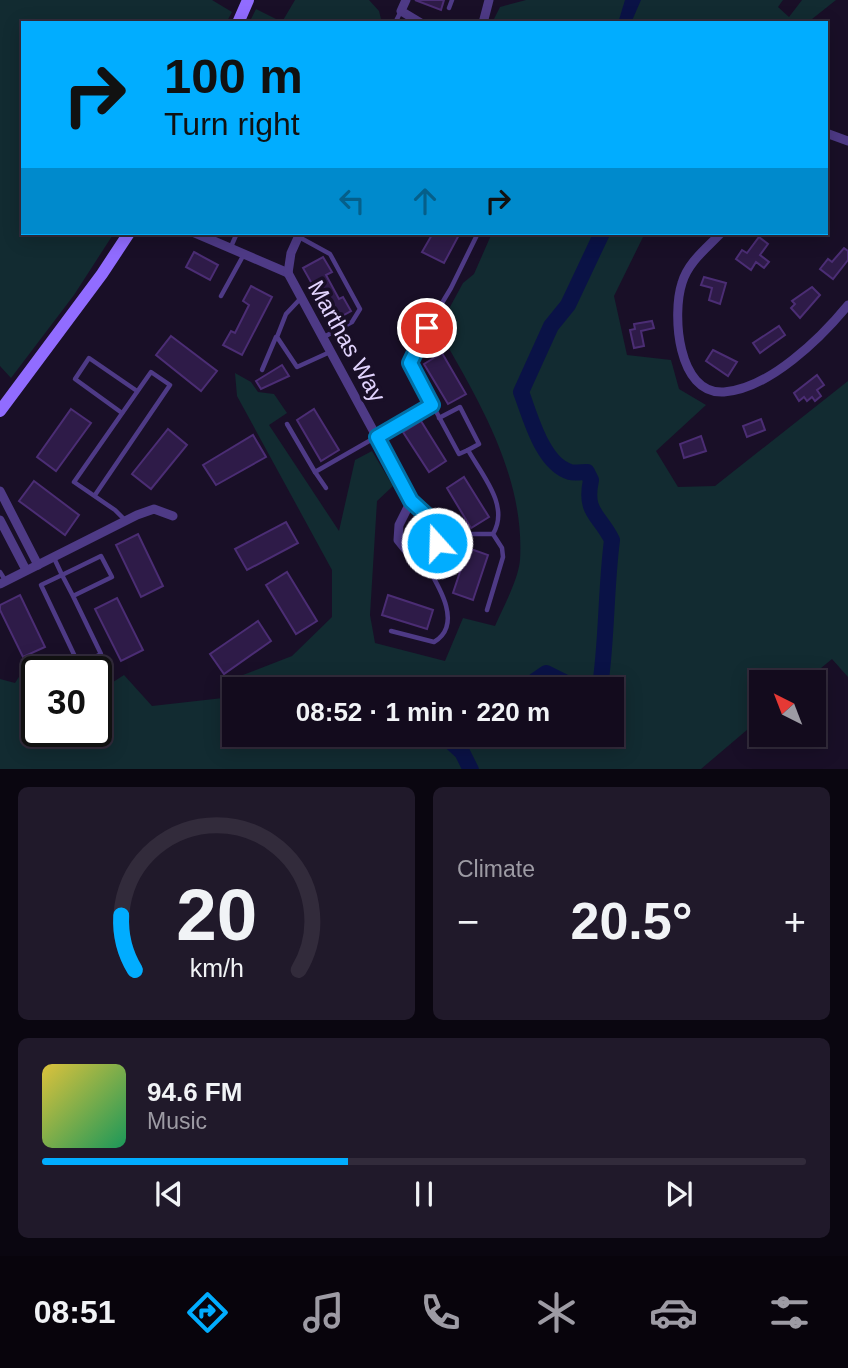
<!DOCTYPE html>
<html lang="en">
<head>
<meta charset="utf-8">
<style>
	body { margin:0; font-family:Arial,sans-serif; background:#20192a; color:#f1f3f6; height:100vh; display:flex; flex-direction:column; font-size:26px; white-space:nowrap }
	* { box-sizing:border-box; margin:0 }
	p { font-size:23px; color:#9d9ba4 }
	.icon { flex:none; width:38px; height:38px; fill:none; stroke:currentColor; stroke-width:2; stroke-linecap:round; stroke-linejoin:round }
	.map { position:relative; height:769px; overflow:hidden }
	.side { display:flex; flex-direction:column; gap:18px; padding:18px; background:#0a0610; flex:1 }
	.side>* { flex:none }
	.hud { position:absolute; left:21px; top:21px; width:807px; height:214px; border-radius:0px; box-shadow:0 4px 18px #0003,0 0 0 2px #322b3b; background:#01adff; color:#111; overflow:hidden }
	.needle { width:46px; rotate:318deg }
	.fabs { position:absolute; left:749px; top:670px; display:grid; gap:14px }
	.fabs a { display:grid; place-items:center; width:77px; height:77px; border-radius:0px; background:#130b1d; box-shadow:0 4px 18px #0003,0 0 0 2px #322b3b; font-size:35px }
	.speed { position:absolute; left:21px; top:656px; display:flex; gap:14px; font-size:35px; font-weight:700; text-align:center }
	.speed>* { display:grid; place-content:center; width:91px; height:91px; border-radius:50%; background:#130b1d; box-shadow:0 4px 18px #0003,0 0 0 2px #322b3b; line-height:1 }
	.speed .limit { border:4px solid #111; border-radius:10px; background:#fff; color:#111 }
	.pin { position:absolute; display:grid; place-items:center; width:60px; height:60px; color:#fff; margin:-30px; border:4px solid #fff; border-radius:50%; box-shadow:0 2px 7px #0007 }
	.me { position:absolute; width:77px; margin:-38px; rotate:340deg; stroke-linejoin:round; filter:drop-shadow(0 0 5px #0008) }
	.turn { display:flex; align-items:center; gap:24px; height:147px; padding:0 28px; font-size:32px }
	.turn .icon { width:91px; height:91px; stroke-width:2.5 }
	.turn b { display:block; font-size:49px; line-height:60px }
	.lanes { display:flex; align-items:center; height:66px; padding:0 28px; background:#0003; justify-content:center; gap:35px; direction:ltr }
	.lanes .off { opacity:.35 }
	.big { font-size:52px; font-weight:700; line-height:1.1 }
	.side .widget { flex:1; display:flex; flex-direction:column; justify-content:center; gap:10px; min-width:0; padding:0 24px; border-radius:10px; background:#20192a }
	.side .dial { align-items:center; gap:0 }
	.dial svg { height:182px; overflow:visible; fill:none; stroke:#322b3b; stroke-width:7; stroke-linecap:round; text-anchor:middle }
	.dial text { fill:#f1f3f6; stroke:none }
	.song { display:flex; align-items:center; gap:21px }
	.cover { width:84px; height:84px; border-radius:10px; background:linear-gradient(135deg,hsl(50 70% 55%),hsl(150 70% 35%)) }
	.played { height:7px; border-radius:4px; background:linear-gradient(90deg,#01adff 40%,#322b3b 40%) }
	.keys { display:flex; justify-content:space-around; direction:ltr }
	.heat { display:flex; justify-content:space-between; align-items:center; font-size:38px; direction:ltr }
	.side .tiles { flex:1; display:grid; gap:18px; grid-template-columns:1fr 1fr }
	.widget:last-child { grid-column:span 2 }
	.trip { position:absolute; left:222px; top:677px; width:402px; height:70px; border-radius:0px; background:#130b1d; box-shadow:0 4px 18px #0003,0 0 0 2px #322b3b; font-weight:700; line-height:70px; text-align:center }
	.tab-bar { display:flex; height:112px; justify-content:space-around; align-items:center; background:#08040c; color:#9d9ba4 }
	.tab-bar .icon { width:49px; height:49px }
	.tab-bar .current { color:#01adff }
	.tab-bar b { font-size:32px; color:#f1f3f6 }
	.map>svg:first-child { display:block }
	.green { fill:#122b31; fill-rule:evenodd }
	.water { fill:#0a1246 }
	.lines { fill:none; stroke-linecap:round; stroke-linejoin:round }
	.river { stroke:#0a1246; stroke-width:16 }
	.building { fill:#2e1b48; stroke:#4b2d74; stroke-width:2 }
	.service { stroke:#4e3a86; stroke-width:4.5 }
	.minor { stroke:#4e3a86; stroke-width:9 }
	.secondary { stroke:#916cff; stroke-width:12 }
	.route-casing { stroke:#0170a6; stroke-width:18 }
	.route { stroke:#01adff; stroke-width:12 }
	.labels { text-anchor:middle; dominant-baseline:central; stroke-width:7; stroke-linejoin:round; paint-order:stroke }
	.street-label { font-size:23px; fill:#e3d5ff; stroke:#190f27 }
</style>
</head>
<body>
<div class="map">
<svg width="848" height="770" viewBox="0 0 848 770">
	<rect width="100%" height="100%" fill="#190f27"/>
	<g class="green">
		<polygon points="0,0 212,0 232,12 226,23 23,23 23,233 114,233 74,295 11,378 0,366"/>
		<polygon points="295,0 369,0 379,11 382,23 249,23 256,9 282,22"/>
		<polygon points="526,0 783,0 778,7 789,17 802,0 836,0 807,23 492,23 500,7"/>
		<path d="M492,233H645L614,296L627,355L671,360L679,389L706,405L656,451L678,487L715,486L848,381V677L832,659L804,682H761V718L701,769H0V679L15,683L26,666L38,672L37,732H96V693L124,675L152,706L223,698L222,683L292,656L332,617V570L237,396L235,373L251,382L258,392L274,394L287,413L269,425L339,531L355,460L372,451L393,486L377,501L370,615L375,643L445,661L463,618L495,626C503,607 518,581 520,560C525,475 478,400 438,329L463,283L474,274ZM234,690H612V735H234Z"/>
	</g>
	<polygon class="water" points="625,0 641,0 631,23 618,23"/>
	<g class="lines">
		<g class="river">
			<polyline points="531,690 533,682 546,673 580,690"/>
			<path d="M588,690L601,679C607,632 606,587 612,540C599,514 584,513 591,480L587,472C582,472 574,473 570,472C542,464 530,415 521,392L551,326L568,305L602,233"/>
			<polyline points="455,735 449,740 462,752 471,770"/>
			<polyline points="485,735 507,740 513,735"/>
		</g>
	</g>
	<g class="building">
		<polygon points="415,0 444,0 441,10"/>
		<polygon points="433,233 460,233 444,263 422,252"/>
		<polygon points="759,237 768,244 760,255 769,262 764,268 756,262 751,270 736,259 742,250 747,253"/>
		<polygon points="844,248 848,251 848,260 833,279 820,269 828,259 832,262"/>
		<polygon points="194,252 218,265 210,280 186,267"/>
		<polygon points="323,257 332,272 326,275 339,299 343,297 351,311 333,321 303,268"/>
		<polygon points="704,277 726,283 720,304 709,300 712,288 701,285"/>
		<polygon points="251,286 272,297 242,355 223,345 231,331 235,333 249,305 243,301"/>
		<polygon points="812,287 820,295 800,318 791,308 795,304 792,301"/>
		<polygon points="652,321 654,328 641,331 644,346 634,348 630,330 635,329 634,324"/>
		<polygon points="779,326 785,335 760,353 753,343"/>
		<polygon points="171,336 217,371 201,391 156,355"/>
		<polygon points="713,350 737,362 728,376 706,361"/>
		<polygon points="442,353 466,394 448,404 424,364"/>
		<polygon points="282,365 289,376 261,389 256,381"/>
		<polygon points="817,375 824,385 817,390 821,396 815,401 812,397 807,401 804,397 799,401 794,393"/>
		<polygon points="71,409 91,423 56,471 37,457"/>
		<polygon points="314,409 339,450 321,461 297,420"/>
		<polygon points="761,419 765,430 747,437 743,426"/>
		<polygon points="421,421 446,461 429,472 403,432"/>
		<polygon points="168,429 187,445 151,489 132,474"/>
		<polygon points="253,435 266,457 216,485 203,465"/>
		<polygon points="701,436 706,451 684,458 680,444"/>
		<polygon points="464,477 489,517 471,528 447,488"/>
		<polygon points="34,481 79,515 65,535 19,501"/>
		<polygon points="286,522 298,543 247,570 235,549"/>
		<polygon points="138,534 163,586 141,597 116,545"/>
		<polygon points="468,548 488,555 473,600 453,593"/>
		<polygon points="287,572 317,621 296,634 266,585"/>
		<polygon points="20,595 45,647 23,657 0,610 0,605"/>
		<polygon points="388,595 433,610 427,629 382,615"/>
		<polygon points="117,598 143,650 121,661 95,609"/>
		<polygon points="258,621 271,641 224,674 210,654"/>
	</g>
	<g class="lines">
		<g class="service">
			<polyline points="449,8 452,0"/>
			<polyline points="395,23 401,11"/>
			<polyline points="299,237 330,254 360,309 352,322 322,338"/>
			<polyline points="230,249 237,233"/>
			<polyline points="221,296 243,256"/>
			<polyline points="301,298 286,314 277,337 297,367 330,352"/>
			<polyline points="262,370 276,337"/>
			<polyline points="122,413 75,379 89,358 137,391"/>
			<path d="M439,418L460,407L479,444L468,450C482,475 510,506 493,534L502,548L503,557L487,610"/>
			<polyline points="287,424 315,472 432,405"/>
			<polyline points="468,450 459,454 410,363 415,348 451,288 478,233"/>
			<polyline points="315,472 326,488"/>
			<polyline points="95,495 170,385 151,372 74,482 115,510 125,520"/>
			<polyline points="443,534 493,534"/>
			<polyline points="54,558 62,575 101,556 112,577 73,596 101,654 79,665 41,585 62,575 73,596"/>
			<polyline points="0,572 5,580"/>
			<path d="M391,631L434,642C466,623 434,579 422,558"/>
		</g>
		<g class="minor">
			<polyline points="406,0 401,11 421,23"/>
			<polyline points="483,23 489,0"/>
			<polyline points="826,133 848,141"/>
			<polyline points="195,233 288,273"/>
			<path d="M721,233C707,248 688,262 682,283C672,313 677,395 724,392C769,389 821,338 848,305"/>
			<polyline points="288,273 407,493 411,501 399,525 398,540 406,550 421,558 442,534 434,522 411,501"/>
			<polyline points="288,273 291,253 300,233"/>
			<polyline points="0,491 38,565"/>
			<polyline points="0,520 26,570"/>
			<polyline points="0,584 137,515 154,509 173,516"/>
		</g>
		<g class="secondary">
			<polyline points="238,23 248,0"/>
			<polyline points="0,411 102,274 129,233"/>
		</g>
	</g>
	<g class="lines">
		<g class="route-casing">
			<polyline id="route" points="427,328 410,363 432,405 377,437 411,501 434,522 442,534 437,543"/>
		</g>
		<use href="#route" class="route"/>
	</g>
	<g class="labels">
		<g class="street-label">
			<text transform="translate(347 341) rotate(61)">Marthas Way</text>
		</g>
	</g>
</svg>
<div class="fabs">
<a><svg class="needle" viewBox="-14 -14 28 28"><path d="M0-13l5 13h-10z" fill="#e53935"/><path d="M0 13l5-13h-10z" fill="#9d9ba4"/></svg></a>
</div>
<div class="speed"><div class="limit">30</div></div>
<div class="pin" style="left:427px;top:328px;background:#d93025"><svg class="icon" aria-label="arrive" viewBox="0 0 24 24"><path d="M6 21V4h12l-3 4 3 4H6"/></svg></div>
<svg class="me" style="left:437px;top:543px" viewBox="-20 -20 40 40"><circle r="17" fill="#01adff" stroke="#fff" stroke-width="3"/><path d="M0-11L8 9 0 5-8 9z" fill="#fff"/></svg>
<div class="trip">08:52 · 1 min · 220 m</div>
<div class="hud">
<div class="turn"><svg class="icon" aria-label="right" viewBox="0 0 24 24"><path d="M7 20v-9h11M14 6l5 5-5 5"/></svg><div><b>100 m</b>Turn right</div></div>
<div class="lanes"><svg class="icon off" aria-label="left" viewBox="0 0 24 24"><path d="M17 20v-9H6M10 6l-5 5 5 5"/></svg><svg class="icon off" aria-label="ahead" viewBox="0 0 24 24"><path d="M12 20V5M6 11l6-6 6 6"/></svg><svg class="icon" aria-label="right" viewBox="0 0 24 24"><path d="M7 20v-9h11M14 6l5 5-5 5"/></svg></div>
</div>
</div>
<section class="side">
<div class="tiles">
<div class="widget dial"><svg viewBox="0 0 100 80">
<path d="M14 69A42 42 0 1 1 86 69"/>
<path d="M14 69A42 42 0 0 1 8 45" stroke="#01adff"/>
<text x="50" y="56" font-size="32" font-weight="700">20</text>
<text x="50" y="72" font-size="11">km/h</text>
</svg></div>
<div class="widget"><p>Climate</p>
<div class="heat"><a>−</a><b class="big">20.5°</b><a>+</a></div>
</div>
<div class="widget">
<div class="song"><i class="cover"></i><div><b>94.6 FM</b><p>Music</p></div></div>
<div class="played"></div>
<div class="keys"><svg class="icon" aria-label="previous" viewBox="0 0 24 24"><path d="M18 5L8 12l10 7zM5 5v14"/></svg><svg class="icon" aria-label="pause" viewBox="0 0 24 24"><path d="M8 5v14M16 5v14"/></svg><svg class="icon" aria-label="next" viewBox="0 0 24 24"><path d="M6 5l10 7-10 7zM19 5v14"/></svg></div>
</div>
</div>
</section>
<nav class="tab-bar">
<b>08:51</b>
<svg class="icon current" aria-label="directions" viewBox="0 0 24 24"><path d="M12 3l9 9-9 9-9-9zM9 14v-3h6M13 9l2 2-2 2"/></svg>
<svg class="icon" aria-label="music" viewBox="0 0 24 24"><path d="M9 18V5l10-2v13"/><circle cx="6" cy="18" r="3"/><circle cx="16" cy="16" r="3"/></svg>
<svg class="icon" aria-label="phone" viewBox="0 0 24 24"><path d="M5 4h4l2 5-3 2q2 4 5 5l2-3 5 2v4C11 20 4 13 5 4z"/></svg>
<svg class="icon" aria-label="climate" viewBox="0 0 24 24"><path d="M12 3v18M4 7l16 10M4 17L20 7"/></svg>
<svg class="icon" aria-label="car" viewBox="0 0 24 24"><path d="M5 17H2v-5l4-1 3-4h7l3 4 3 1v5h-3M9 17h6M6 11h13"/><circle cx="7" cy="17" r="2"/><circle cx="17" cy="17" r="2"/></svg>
<svg class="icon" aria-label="filters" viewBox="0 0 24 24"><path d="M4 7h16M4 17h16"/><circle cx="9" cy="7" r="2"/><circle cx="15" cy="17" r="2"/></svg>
</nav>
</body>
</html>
